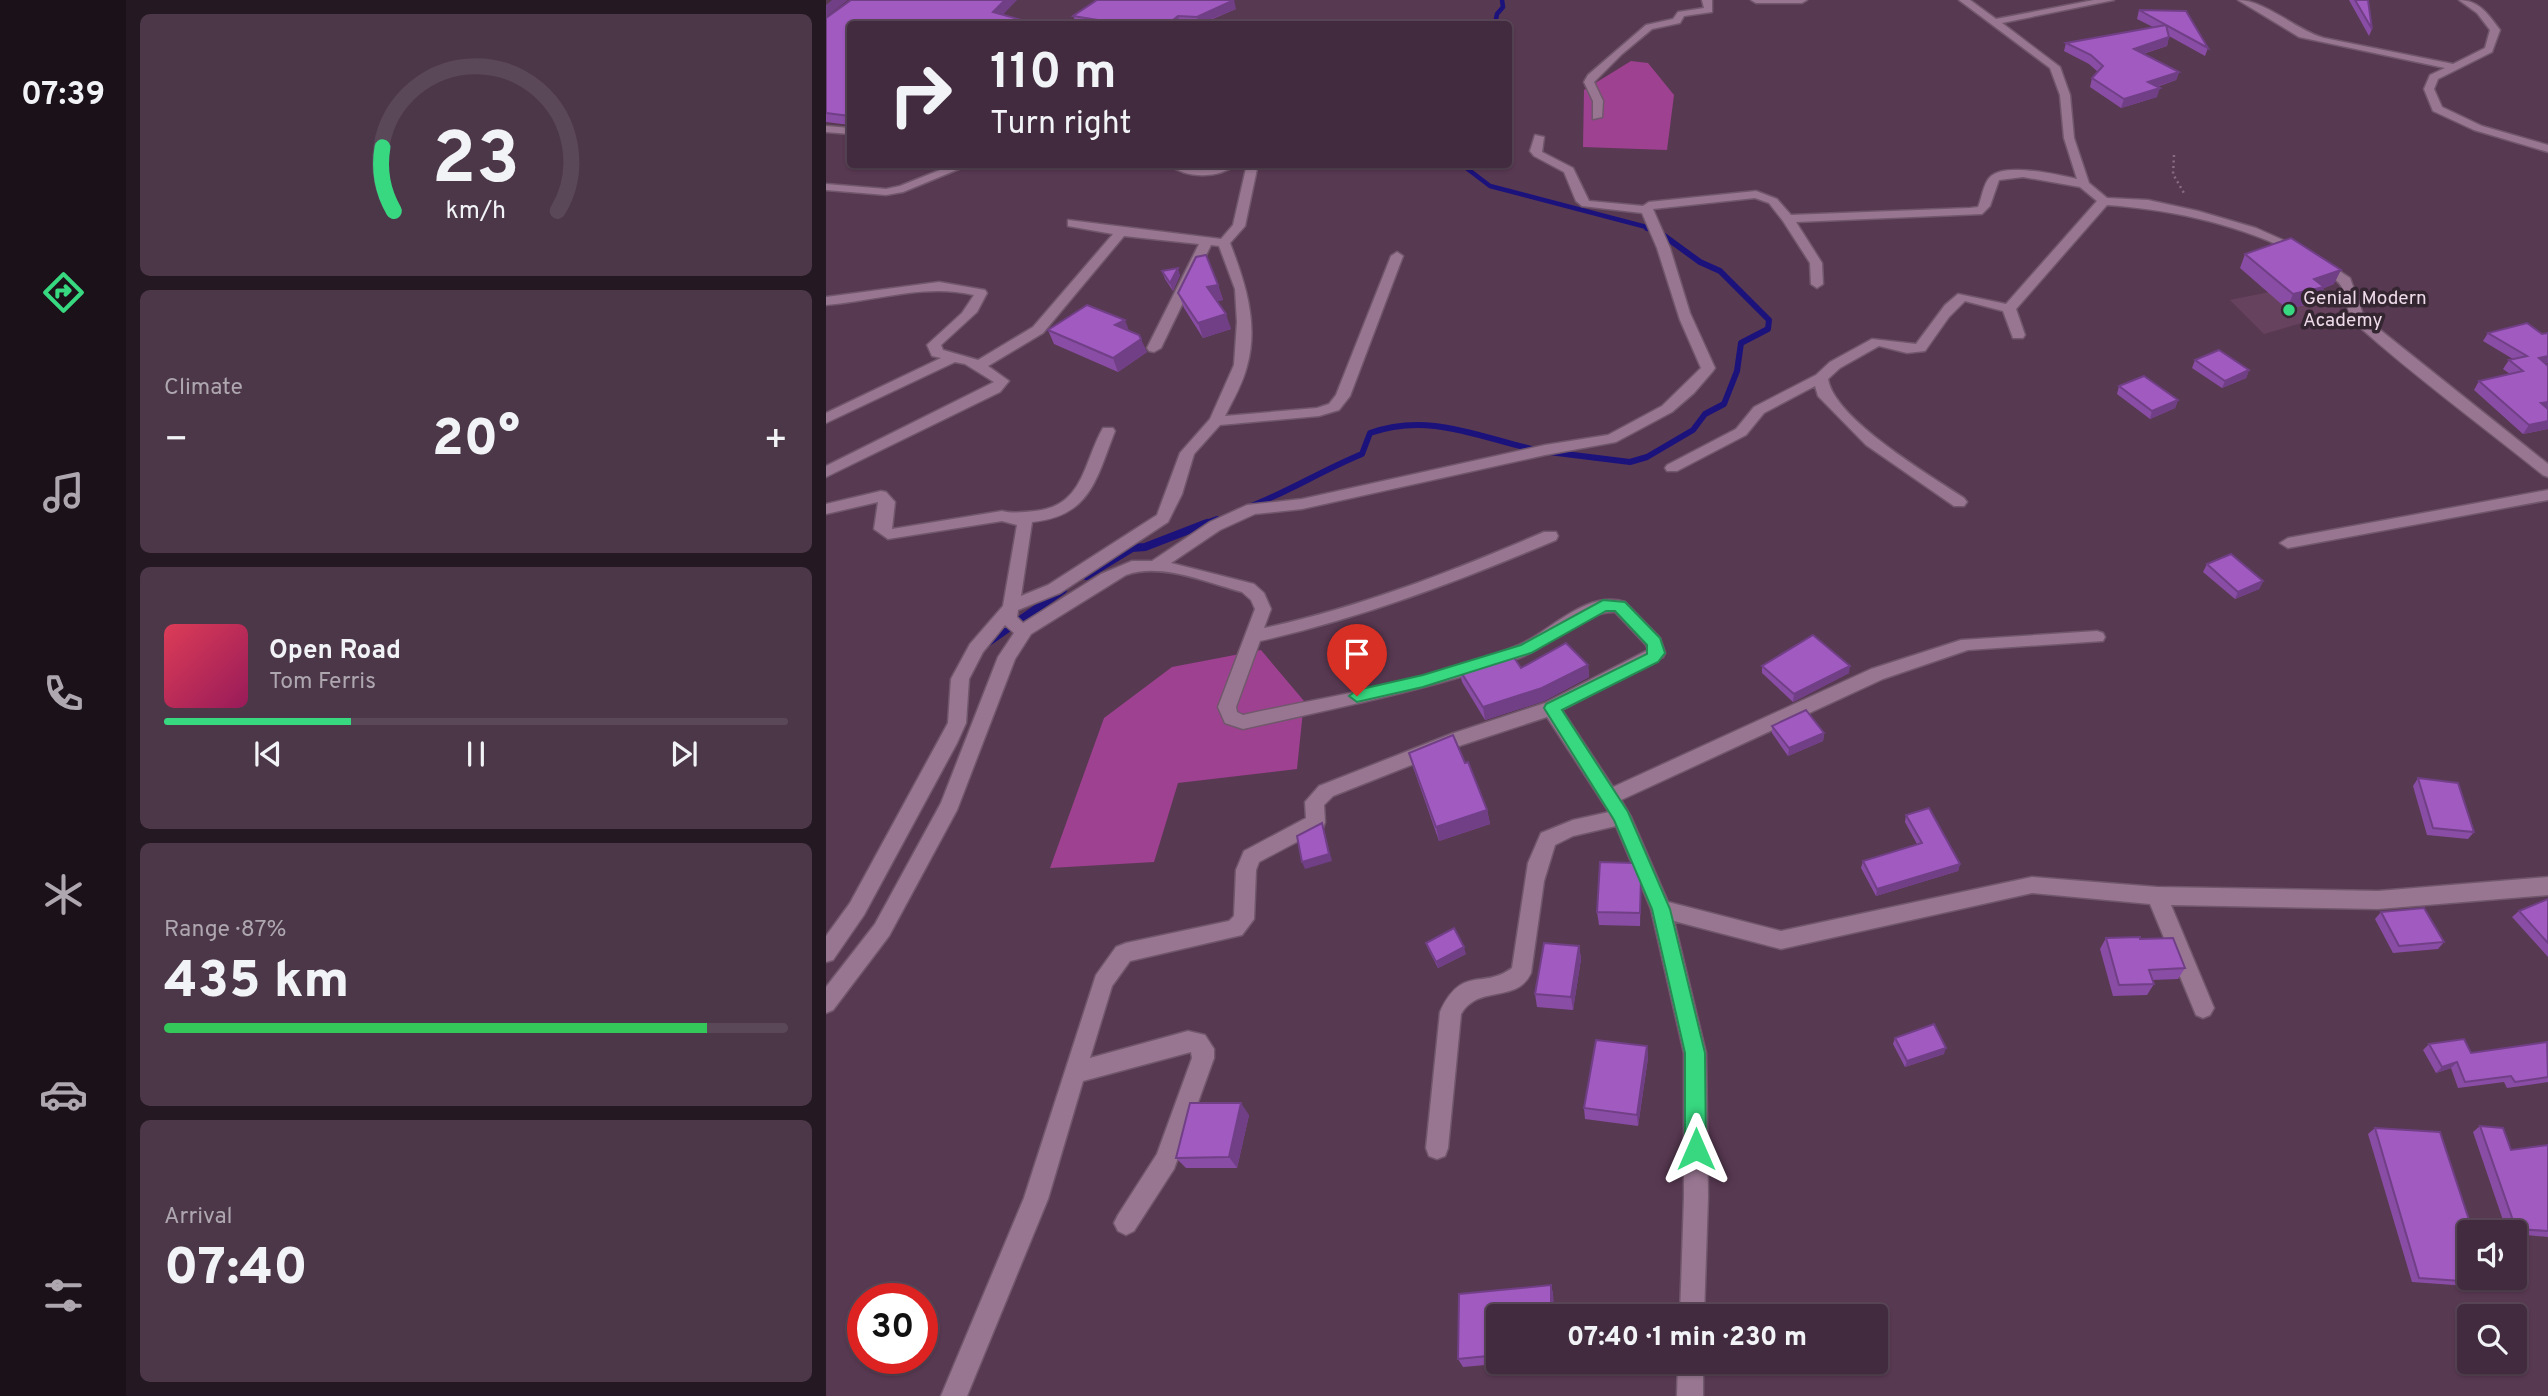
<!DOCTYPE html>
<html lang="en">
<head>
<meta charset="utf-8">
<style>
	body { margin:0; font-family:Overpass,sans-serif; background:#4c3749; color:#f1f3f6; height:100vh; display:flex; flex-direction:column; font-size:26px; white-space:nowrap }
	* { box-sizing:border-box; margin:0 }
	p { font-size:23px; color:#aea7b0 }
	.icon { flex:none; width:38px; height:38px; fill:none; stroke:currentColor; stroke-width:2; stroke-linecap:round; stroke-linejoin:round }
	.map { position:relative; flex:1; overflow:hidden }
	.side { display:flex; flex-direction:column; gap:14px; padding:14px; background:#241822; width:700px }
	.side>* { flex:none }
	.top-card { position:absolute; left:21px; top:21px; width:665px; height:147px; border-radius:7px; box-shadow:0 2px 5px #0004,0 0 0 2px #5a4758; background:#422b3e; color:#f1f3f6; overflow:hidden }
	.fabs { position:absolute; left:1631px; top:1220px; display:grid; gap:14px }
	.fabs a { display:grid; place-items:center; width:70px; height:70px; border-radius:7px; background:#422b3e; box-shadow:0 2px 5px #0004,0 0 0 2px #5a4758; font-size:35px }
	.speed { position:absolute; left:21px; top:1283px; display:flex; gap:14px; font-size:35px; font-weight:700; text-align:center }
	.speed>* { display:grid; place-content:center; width:91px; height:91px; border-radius:50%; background:#422b3e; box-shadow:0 2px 5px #0004,0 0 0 2px #5a4758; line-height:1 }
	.speed .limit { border:10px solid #d22; background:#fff; color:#111 }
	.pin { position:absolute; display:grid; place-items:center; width:60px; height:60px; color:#fff; margin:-72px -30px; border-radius:50% 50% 50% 0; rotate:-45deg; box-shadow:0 0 7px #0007 }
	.pin .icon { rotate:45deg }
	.me { position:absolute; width:77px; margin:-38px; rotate:0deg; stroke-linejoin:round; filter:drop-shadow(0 0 5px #0008) }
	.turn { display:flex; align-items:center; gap:24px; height:147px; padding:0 28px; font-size:32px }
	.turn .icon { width:91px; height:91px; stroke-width:2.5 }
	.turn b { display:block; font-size:49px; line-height:60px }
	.big { font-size:52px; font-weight:800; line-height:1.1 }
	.side .widget { flex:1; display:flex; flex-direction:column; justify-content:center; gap:10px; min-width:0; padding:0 24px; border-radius:10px; background:#4c3749 }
	.side .dial { align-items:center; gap:0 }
	.dial svg { height:182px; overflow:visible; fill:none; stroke:#5a4758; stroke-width:7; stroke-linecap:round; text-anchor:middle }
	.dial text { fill:#f1f3f6; stroke:none }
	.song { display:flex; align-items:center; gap:21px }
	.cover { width:84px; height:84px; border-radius:10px; background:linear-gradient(135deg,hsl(350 70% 55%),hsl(330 70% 35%)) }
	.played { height:7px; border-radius:4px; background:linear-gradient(90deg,#37d880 30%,#5a4758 30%) }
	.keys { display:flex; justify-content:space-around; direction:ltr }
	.heat { display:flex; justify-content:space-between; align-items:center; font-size:38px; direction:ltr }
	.charge { height:10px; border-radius:5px; background:linear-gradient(90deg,#34c759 87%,#5a4758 0) }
	.trip { position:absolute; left:660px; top:1304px; width:402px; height:70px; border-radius:7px; background:#422b3e; box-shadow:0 2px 5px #0004,0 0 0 2px #5a4758; font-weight:800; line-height:70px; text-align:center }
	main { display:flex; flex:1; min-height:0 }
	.dock { display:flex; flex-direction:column; width:126px; justify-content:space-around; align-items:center; background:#1a1119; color:#aea7b0 }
	.dock .icon { width:49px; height:49px }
	.dock .selected { color:#37d880 }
	.dock b { font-size:32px; color:#f1f3f6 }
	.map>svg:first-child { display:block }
	.built { fill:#67425f }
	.green { fill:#9e4190 }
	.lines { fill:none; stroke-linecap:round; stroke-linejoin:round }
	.stream-far2 { stroke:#1c127c; stroke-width:4.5 }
	.stream-far1 { stroke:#1c127c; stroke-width:6 }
	.stream { stroke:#1c127c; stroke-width:8 }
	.minor-casing { stroke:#71576c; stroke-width:3 }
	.path { stroke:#886c82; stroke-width:2.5; stroke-dasharray:2 3.5; stroke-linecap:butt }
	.minor { fill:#987691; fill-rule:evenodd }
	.wall { fill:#8a4da5 }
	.shaded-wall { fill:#703f86 }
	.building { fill:#a05ac0; stroke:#703f86; stroke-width:2 }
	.route { fill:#37d880; stroke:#248c53; stroke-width:2 }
	.poi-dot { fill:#37d880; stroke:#342631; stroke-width:2.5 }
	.labels { text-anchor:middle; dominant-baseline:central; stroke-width:7; stroke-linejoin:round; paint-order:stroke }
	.far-poi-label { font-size:19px; fill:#eedae9; stroke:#342631; text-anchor:start }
</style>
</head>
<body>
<main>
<nav class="dock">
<b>07:39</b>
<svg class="icon selected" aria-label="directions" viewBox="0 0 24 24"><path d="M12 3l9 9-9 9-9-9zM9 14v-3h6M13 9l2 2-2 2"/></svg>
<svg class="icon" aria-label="music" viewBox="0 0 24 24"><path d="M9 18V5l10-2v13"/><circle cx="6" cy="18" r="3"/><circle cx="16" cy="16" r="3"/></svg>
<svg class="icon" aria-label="phone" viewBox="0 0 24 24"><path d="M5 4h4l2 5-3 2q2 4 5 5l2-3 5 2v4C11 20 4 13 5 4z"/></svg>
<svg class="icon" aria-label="climate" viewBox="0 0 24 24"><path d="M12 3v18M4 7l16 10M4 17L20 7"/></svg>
<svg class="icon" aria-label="car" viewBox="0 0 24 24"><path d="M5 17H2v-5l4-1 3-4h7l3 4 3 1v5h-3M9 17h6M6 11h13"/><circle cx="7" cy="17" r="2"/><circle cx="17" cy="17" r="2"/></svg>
<svg class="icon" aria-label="filters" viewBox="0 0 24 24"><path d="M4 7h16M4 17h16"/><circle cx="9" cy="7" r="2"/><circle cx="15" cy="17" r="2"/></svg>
</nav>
<section class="side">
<div class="widget dial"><svg viewBox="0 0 100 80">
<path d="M14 69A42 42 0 1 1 86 69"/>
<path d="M14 69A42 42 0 0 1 9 41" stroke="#37d880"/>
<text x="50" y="56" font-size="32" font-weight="700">23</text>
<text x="50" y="72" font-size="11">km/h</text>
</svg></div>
<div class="widget"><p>Climate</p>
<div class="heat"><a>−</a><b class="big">20°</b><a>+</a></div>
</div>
<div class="widget">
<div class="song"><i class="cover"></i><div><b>Open Road</b><p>Tom Ferris</p></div></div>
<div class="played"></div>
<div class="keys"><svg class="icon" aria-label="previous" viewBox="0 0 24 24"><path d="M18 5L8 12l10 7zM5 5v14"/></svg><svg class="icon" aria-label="pause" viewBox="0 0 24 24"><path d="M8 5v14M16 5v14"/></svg><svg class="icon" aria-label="next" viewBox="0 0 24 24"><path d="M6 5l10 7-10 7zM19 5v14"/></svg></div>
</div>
<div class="widget"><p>Range · 87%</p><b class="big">435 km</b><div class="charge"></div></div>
<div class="widget"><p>Arrival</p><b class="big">07:40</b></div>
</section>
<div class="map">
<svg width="1722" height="1396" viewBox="0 0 1722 1396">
	<rect width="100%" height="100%" fill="#583952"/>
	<polygon class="built" points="1473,286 1484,293 1516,290 1518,295 1513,312 1438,334 1404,300"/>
	<g class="green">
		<polygon points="805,61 822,63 848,95 841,150 757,147 758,90"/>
		<polygon points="435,650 478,701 471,769 352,783 328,862 224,868 278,718 346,667"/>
	</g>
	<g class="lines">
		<g class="stream-far2">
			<polyline points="669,24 671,14 677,7 676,0"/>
			<polyline points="635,164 664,186 828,229"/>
		</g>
		<g class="stream-far1">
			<polyline points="723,452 804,462 821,457 867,430 879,414 898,404 911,371 915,343 942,329 943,320 894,271 874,262 830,230 821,228"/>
			<path d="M423,507C462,492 497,470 536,454L544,433C603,412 652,437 710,450"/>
			<polyline points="377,524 391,519"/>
		</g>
		<g class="stream">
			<polyline points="260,576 306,548 319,547 381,523"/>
			<polyline points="161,643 237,590"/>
		</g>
		<g class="minor-casing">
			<g id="minor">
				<polygon points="876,0 886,0 886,12 858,16 854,23 826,29 796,54 768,82 777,101 776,117 767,119 767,101 758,82 762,75 820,25 847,19 852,12 878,8"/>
				<polygon points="925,0 981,0 976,3 930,3"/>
				<path d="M1133,0H1144L1170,19L1268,0H1288L1176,23L1234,67L1244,95L1248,138L1263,183L1281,198L1322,200L1372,211L1430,228L1486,253L1524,278L1538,317L1722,464V477L1717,475C1655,425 1589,377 1530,324C1518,313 1523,291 1511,281C1453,232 1355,210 1281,205L1190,309L1199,335L1197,338H1187L1177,311L1139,301L1123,317L1099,351L1081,353L1053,346L1014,368L1002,379C1008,419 1105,476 1138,498L1141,502L1138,506H1128L1040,445L992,396L989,386L938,413L920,435L851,471H841L839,468L841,465L910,429L928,407L990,375L1004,362L1046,339L1090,344L1119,305L1132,294L1180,304L1271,201L1254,187L1197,177L1173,180L1164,206L1156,214L970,222L996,263L997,284L991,288L985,284L984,263L957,221L943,203L929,198L827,209L844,248L864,313L889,368L887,371L868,393L846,412L790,442L719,455L476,509L429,514L394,530L345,563L428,584L438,593L445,609L438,628C535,607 627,571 718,532H730L732,536L730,540C633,581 536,618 434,641L410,707L411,712L417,715C507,695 608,681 693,645C725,631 760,590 799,602L834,638L839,653L837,657L736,710L787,787L1045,669L1135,640L1271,631L1277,633L1279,637L1277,641L1142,650L1057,679L795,800L805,817L842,902L955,931L1206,877L1331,887L1552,891L1722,877V895L1552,909L1345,905L1388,1008L1384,1015L1377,1018L1370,1015L1324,904L1206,893L955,949L848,921L880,1053L882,1197L878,1316H854L858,1197V1053L825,909L790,826L747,836L729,845L718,881L705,973C691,1004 652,984 635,1014L622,1148L619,1156L611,1159L603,1156L600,1148L614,1012C636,964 657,990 686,968L702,863L715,833L747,820L783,812L721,717L636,745L507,796L498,805L499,822L497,828L433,862L430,870L428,919L416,935L304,961L286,986L264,1058L362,1031L379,1035L388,1049V1058L348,1169L308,1231L300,1235L292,1231L288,1223L292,1215L331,1154L366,1058L365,1052L257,1081L222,1199L141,1396H115L198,1198L270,975L290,947L300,943L403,921L408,916L410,870L418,851L480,818L479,802L493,786L625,734L719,703L822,650L820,645L789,612C759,610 722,648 693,658C603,690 510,708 417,729L399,723L392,707L429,609L425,600L416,592C382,583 335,562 300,575L205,634L189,659L131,810L63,936L7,1010L0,1013V987L49,924L115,803L172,657L188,633L179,625L157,652L143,679L140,723L131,743L38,915L7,960L0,962V936L24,903L122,723L125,679L144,644L177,606L191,525L176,521L62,539L48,529L52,502L0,514V504L55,491L60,492L69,502L66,529L176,511C187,514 198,512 209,511C258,506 257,463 277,428H287L289,431C270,479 265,516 206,522L195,596L222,585L331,515L354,453L384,419L408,365L411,322L409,289L393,246L385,245L335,348L328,352L323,351L321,348L373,244L298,236L217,333L162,366L183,381L174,392L0,477V466L168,382L139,364L129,362L0,423V413L115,358L106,356L101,345L136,313L148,295C98,283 50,301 0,305V297L113,282L159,290L161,293L151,312L115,345L117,350L152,360L207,327L287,234L242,226V220L395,239L407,225L421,164H432L419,226L404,243C419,282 433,324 421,366C417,383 407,400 399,416L491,408L503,404L510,395L565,256L571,252L577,256L524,396L513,410L493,416L394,425L368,454L356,494L342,522L234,593L192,610L191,617L197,623L275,574L306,561H326L384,522L421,505L476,499L719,445L782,435L836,406L875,368L854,320L831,248L816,213L756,206L750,201L738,172L708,156L704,151L709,135L718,137L716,152L747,168L763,201L817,206L823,202L930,191L951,199L965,215L1144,208L1152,207C1156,198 1157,184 1164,177C1179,162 1232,175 1251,179L1238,138L1234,95L1224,68Z"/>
				<path d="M1412,0C1439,0 1470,30 1498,38L1627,64L1659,48L1664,30L1651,13L1633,0C1653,0 1663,15 1674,30L1666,52L1612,79L1608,89L1616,107L1656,126L1722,145V152L1648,130L1607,111L1598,89L1604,75L1619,68L1473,37Z"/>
				<polygon points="0,126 24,128 24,134 0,132"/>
				<polygon points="129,164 145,164 77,192 60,195 0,190 0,184 60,189 74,186"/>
				<path d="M341,164C353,164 364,170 376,170C389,170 400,164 412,164C391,179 362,179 341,164Z"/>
				<polygon points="1722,490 1722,500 1462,548 1454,543 1462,538"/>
				<polygon points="852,1362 877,1362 877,1396 851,1396"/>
			</g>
		</g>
		<polyline class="path" points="1348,155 1347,174 1358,193"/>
		<use href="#minor" class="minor"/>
	</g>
	<g class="wall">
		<polygon points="1523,0 1542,0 1546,29 1543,36"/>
		<polygon points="410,9 375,24 251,24 247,16"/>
		<polygon points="1313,10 1382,48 1379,56 1343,36 1341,46 1317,54 1353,72 1350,80 1331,87 1331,97 1295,108 1264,87 1266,78 1272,72 1263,64 1238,51 1240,43 1327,27 1311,19"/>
		<polygon points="0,18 24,24 24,125 0,122"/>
		<polygon points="1419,254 1508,284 1498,288 1492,302 1461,309 1414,268"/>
		<polygon points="336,271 354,275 347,291 339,279"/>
		<polygon points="392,285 397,300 391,301 405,329 377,338 358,308 352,293"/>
		<polygon points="222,330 303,330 321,352 292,372 228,344"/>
		<polygon points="1662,333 1722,366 1722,429 1697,434 1648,390 1653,381 1684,374 1677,369 1683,360 1687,359 1657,341"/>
		<polygon points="1369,360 1423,370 1420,378 1396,388 1366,368"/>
		<polygon points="1293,386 1352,400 1349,408 1324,419 1291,394"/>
		<polygon points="1381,564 1437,581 1433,589 1409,599 1377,572"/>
		<polygon points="762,665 763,677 718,701 659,720 636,682 633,669"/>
		<polygon points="936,666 1023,673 967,702 936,673"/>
		<polygon points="946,726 998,733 997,741 962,756 946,733"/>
		<polygon points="583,753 639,763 661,810 664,824 613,841 587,767"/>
		<polygon points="1592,778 1648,832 1642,839 1601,835 1587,786"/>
		<polygon points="1080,815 1134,864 1132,871 1050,896 1035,868 1037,861 1091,844 1079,822"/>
		<polygon points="815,879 814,926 773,925 771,912"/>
		<polygon points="1722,899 1722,957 1686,917 1693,911"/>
		<polygon points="1555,912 1618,942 1612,949 1567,953 1549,919"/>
		<polygon points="1280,938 1314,939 1359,968 1352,979 1326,980 1328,984 1321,995 1287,996 1274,949"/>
		<polygon points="600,943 640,954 612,968 602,949"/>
		<polygon points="753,946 755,959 747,1010 711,1007 709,994"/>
		<polygon points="1069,1038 1118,1054 1079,1067 1067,1044"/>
		<polygon points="1722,1043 1722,1082 1681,1088 1678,1082 1632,1088 1625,1068 1610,1073 1597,1050 1603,1044 1645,1053"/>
		<polygon points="821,1046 822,1058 812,1126 759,1119 758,1108"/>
		<polygon points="423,1115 411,1168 360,1168 350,1158"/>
		<polygon points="1654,1126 1685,1150 1722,1145 1722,1237 1689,1234 1689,1232 1681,1232 1647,1132"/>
		<polygon points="1549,1128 1663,1283 1655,1287 1586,1282 1542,1134"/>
		<polygon points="725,1285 727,1294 728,1316 672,1316 672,1362 693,1362 637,1367 632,1359 633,1294"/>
	</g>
	<g class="shaded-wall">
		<polygon points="6,0 22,0 0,17 0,5"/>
		<polygon points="179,0 191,0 171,21 167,12"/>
		<polygon points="408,0 410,9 373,24 371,17"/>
		<polygon points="352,16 354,24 342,24"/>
		<polygon points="1343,37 1341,46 1306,57 1308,49"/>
		<polygon points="1353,72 1350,80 1320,90 1322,82"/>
		<polygon points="1334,88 1331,97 1295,108 1298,99"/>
		<polygon points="352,268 354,275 347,291 344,283"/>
		<polygon points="1515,270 1508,284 1498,288 1492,302 1461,309 1467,294 1488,279"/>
		<polygon points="392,285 397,300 386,302 381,287"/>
		<polygon points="400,314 405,329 377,338 372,323"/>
		<polygon points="299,320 304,333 289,325"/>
		<polygon points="315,339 321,352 292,372 287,358"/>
		<polygon points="1722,356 1722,363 1708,367 1713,358"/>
		<polygon points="1423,370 1420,378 1396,388 1399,381"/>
		<polygon points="1352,400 1349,408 1324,419 1326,411"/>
		<polygon points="1722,402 1722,410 1715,403"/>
		<polygon points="1722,421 1722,429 1697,434 1703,425"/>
		<polygon points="1437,581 1433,589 1409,599 1412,592"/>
		<polygon points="762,665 763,677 718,701 659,720 657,707"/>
		<polygon points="1024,666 1023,673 967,702 968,694"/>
		<polygon points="998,733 997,741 962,756 963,748"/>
		<polygon points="661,810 664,824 613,841 610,827"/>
		<polygon points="496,823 498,830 506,861 479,869 476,862"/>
		<polygon points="1134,864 1132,871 1050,896 1051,889"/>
		<polygon points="753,946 755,959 747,1010 745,997"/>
		<polygon points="638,947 640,954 612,968 610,962"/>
		<polygon points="821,1046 822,1058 812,1126 811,1115"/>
		<polygon points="1120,1048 1118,1054 1079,1067 1081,1061"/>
		<polygon points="1631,1062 1625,1068 1610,1073 1616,1067"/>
		<polygon points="415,1103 423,1115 411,1168 403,1157"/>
		<polygon points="725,1285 727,1294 728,1316 725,1316"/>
	</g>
	<g class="building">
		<polygon points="25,0 179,0 167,12 210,24 24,24 24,116 0,113 0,18"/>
		<polygon points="271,0 408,0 371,17 352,16 342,24 317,24 278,21 247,16"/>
		<polygon points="1529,0 1542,0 1546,29"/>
		<polygon points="1313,10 1360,11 1382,48 1340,25 1343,37 1308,49 1353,72 1322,82 1334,88 1298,99 1266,78 1277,66 1265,55 1240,43 1340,25"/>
		<polygon points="1465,238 1515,270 1488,279 1498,287 1467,294 1419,254"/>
		<polygon points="380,255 392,285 381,287 400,314 372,323 352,293 370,257"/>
		<polygon points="352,268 344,283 336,271"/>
		<polygon points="261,305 299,320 289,325 313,335 315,339 287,358 222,330"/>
		<polygon points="1701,323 1716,334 1722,333 1722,356 1713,358 1722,366 1722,402 1715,403 1722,409 1722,421 1703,425 1653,381 1697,371 1683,360 1701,356 1662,333"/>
		<polygon points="1393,350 1423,370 1399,381 1369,360"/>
		<polygon points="1318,376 1352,400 1326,411 1293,386"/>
		<polygon points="1405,554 1437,581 1412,592 1381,564"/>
		<polygon points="987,635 1024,666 968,694 936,666"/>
		<polygon points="740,643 762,665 716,688 657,707 633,669 683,650 695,668"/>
		<polygon points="980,710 998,733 963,748 946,726"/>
		<polygon points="627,735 639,763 642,762 661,810 610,827 583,753"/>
		<polygon points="1592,778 1632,783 1648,832 1607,828"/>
		<polygon points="1103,808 1134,864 1051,889 1037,861 1096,843 1080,815"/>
		<polygon points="496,823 503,854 476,862 471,836"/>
		<polygon points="774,862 808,863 815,879 814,913 771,912"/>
		<polygon points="1722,899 1722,943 1693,911"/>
		<polygon points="1598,908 1618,942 1573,946 1555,912"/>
		<polygon points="628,928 638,947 610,962 600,943"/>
		<polygon points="1314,937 1314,939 1347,938 1359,968 1323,970 1328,984 1293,985 1280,938"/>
		<polygon points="718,943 753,946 745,997 709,994"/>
		<polygon points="1108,1024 1120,1048 1081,1061 1069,1038"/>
		<polygon points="1638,1039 1645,1053 1721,1042 1722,1077 1689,1082 1685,1076 1639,1082 1631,1062 1616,1067 1603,1044"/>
		<polygon points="770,1040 821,1046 811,1115 758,1108"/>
		<polygon points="364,1103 415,1103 403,1157 350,1158"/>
		<polygon points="1654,1126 1677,1128 1685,1150 1722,1145 1722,1231 1690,1229"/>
		<polygon points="1549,1128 1614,1132 1647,1232 1643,1232 1643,1278 1662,1278 1663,1283 1593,1278"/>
		<polygon points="725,1285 725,1316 672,1316 672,1355 632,1359 633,1294"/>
	</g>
	<polygon class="route" points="777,600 799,602 834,638 839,653 832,662 736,710 802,812 844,909 879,1053 880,1149 877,1157 870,1160 862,1157 859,1149 859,1053 826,909 788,820 718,708 720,704 821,654 821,645 789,611 780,611 705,653 597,687 531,702 523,696 531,690 597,675 695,645"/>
	<circle class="poi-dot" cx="1463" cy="310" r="7"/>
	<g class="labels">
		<g class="far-poi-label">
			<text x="1477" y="299">Genial Modern<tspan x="1477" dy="22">Academy</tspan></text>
		</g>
	</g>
</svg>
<div class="fabs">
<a><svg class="icon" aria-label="sound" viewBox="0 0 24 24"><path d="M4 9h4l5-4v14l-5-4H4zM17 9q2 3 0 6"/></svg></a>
<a><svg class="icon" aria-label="search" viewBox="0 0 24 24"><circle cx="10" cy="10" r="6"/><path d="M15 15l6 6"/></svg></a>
</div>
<div class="speed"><div class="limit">30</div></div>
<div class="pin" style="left:531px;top:696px;background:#d93025"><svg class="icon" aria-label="arrive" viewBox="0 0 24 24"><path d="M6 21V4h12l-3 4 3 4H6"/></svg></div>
<svg class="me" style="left:870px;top:1149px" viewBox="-20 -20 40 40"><path d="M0-17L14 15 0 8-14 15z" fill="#37d880" stroke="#fff" stroke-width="4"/></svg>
<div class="trip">07:40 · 1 min · 230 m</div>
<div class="top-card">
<div class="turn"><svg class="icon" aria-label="right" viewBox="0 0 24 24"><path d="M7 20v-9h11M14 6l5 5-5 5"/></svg><div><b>110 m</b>Turn right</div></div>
</div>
</div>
</main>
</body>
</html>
